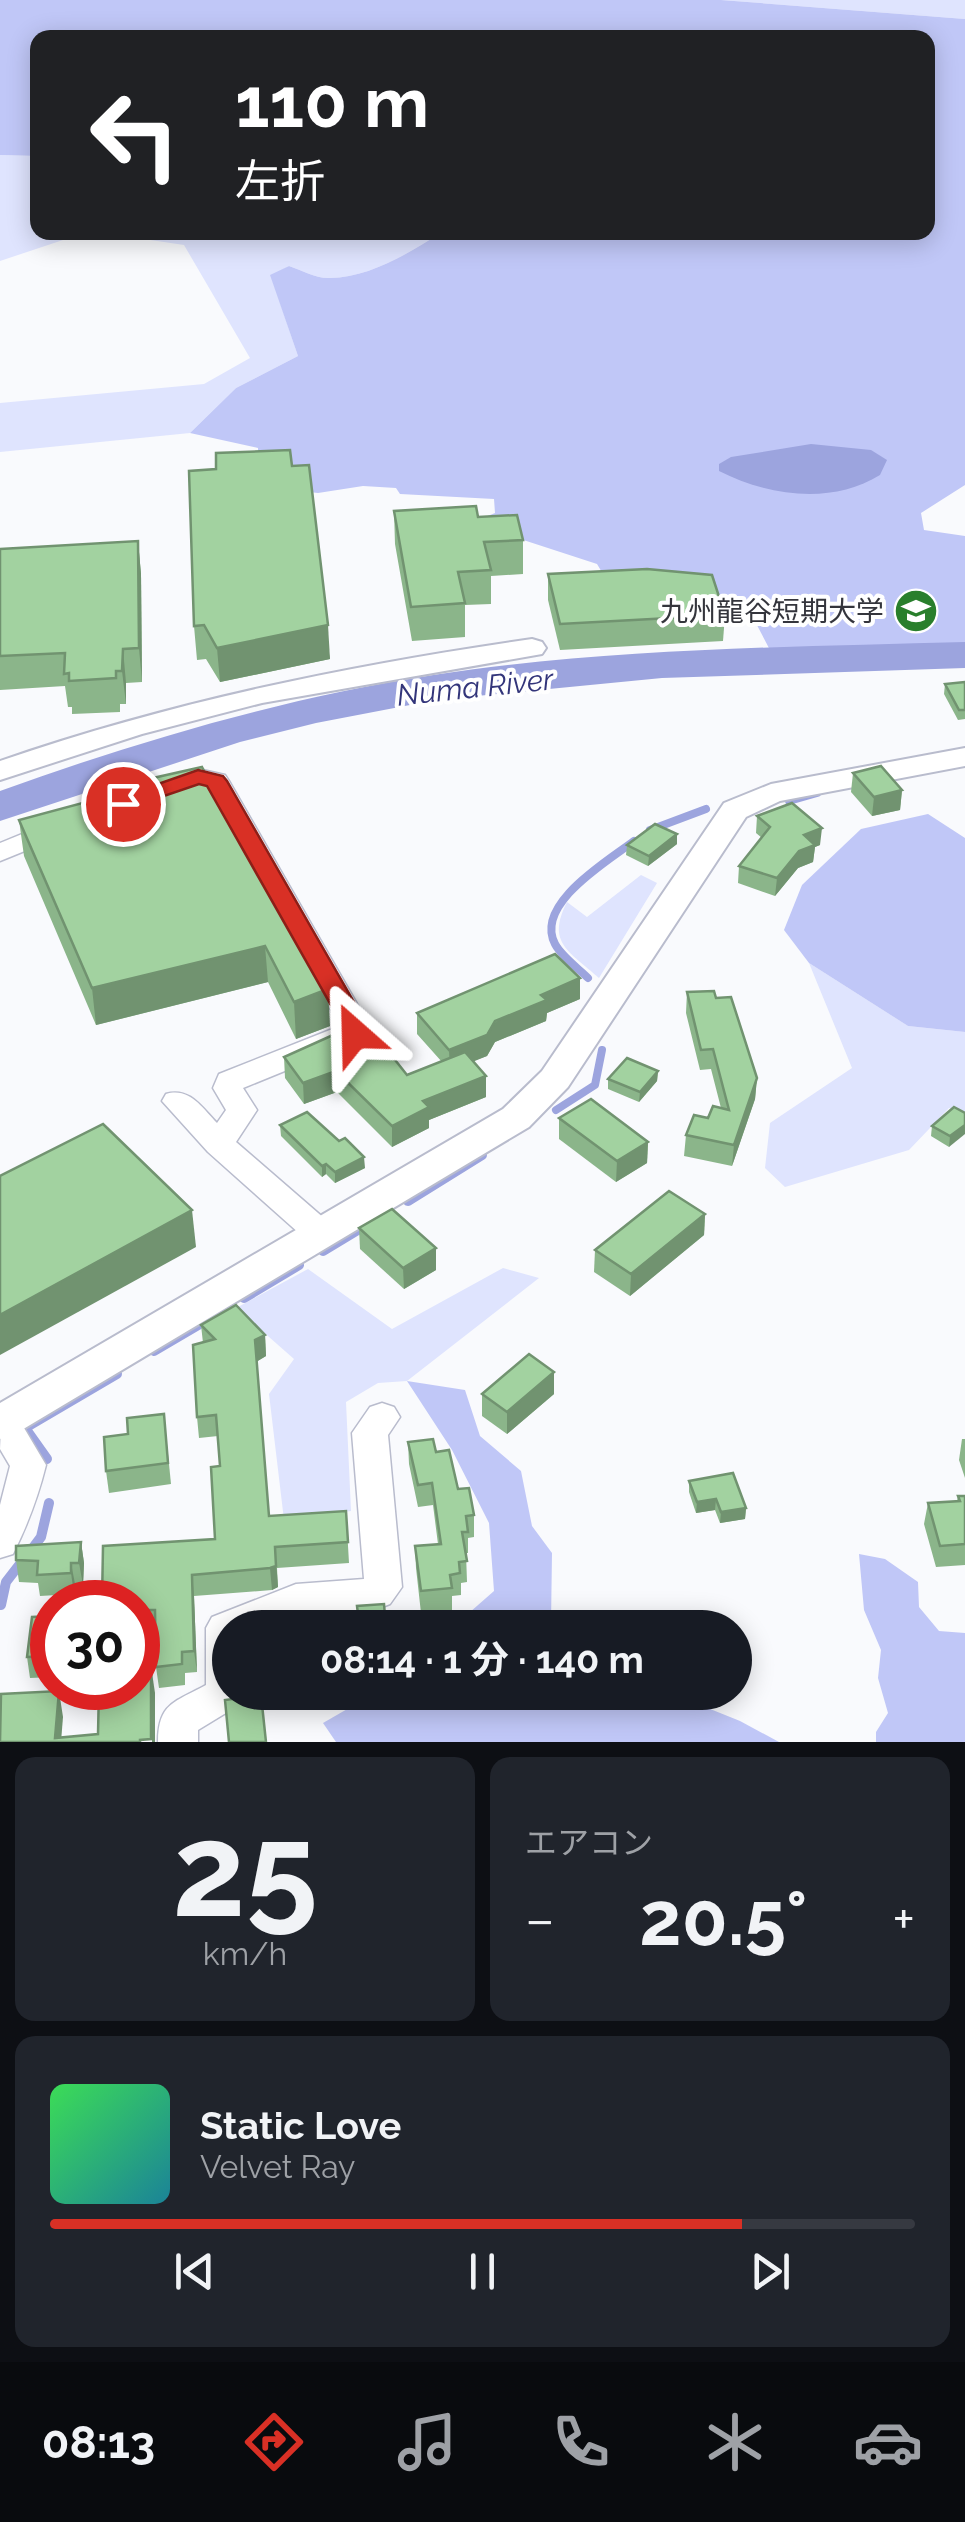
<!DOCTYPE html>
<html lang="ja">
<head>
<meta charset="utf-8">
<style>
	body { margin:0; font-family:Raleway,"Noto Sans JP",sans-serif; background:#20242c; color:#f1f3f6; height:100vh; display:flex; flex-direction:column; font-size:38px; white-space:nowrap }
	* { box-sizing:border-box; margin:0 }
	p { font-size:32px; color:#9ea1a6 }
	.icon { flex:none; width:55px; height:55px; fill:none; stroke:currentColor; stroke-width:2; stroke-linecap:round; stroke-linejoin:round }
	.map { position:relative; height:1742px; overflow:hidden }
	.side { display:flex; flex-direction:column; gap:15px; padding:15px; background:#0d0f14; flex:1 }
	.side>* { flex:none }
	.guide { position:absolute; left:30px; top:30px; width:905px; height:210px; border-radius:20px; box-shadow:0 5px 25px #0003; background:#202124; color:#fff; overflow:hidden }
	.speed { position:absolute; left:30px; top:1580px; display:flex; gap:20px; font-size:50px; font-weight:700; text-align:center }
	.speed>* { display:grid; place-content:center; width:130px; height:130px; border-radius:50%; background:#171b24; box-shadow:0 5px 25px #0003; line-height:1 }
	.speed .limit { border:15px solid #d22; background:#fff; color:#111 }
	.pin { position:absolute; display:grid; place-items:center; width:85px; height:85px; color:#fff; margin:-42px; border:5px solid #fff; border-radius:50%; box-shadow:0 2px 10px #0007 }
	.me { position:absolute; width:110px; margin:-55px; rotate:335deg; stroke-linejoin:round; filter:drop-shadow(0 0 8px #0008) }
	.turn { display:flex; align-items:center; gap:35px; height:210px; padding:0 40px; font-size:45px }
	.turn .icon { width:130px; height:130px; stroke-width:2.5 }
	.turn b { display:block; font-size:70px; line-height:85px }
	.big { font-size:75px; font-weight:700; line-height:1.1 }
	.side .card { flex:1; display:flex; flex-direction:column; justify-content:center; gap:15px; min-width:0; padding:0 35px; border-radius:20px; background:#20242c }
	.side .dial { align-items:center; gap:0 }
	.dial b { font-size:130px; line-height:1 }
	.song { display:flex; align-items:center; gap:30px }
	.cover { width:120px; height:120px; border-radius:15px; background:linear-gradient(135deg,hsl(130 70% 55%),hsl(190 70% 35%)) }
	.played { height:10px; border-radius:5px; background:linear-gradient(90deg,#d93025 80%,#363941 80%) }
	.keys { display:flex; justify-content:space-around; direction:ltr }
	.heat { display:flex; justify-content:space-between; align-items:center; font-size:55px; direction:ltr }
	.side .tiles { flex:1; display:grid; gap:15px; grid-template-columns:1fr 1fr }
	.card:last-child { grid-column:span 2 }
	.trip { position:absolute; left:212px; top:1610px; width:540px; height:100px; border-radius:50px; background:#171b24; box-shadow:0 5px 25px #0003; font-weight:700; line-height:100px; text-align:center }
	.menu { display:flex; height:160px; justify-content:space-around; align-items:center; background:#090b0e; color:#9ea1a6 }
	.menu .icon { width:70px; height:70px }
	.menu .selected { color:#d93025 }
	.menu b { font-size:45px; color:#f1f3f6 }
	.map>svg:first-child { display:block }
	.green { fill:#dfe4fe }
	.forest { fill:#c0c7f7 }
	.water { fill:#9ca4de }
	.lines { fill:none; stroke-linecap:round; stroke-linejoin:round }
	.stream-far1 { stroke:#9ca4de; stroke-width:8 }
	.stream { stroke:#9ca4de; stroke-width:10 }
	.river { fill:#9ca4de; fill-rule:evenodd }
	.minor-casing { stroke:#b9bccd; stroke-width:3 }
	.tertiary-casing { stroke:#b9bccd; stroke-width:4 }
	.minor { fill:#fff; fill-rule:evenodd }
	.tertiary { fill:#fff; fill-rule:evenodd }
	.wall { fill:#8bb58a }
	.shaded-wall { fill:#719370 }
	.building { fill:#a2d2a0; stroke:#719370; stroke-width:2.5 }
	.route { fill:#d93025; stroke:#8d1f18; stroke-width:2.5 }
	.labels { text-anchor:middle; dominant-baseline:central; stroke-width:8; stroke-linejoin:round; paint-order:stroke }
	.poi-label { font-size:28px; fill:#34353c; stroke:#fff; text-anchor:end }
	.water-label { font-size:30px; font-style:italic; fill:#33357a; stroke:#fff }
</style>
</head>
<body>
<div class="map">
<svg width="965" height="1742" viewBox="0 0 965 1742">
	<rect width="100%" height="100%" fill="#f9fafd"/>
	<g class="green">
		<polygon points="721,0 965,0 965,19"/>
		<path d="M0,155L37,156L38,232L440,233C410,253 366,279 328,278C315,278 301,270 289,266L271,276L298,356L236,388L190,433L0,452V403L204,384L250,358L184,245L117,235L63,240L0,261Z"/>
		<path d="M641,875L657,883L599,978C569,951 546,943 567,902L587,917Z"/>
		<polygon points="809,963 908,1026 965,1032 965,1116 949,1108 909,1150 785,1187 765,1168 770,1123 852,1068"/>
		<polygon points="503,1268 539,1278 407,1381 378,1383 346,1402 351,1511 284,1520 269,1394 294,1359 236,1308 308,1269 392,1329"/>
	</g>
	<g class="forest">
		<path d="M0,0H721L965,19V485L921,513L924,530L965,536V649L771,652L748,608L704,589L609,584L597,564L493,530L480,519L495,513L494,499L400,494L396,488L363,486L318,493L300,491L258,468V448L190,433L236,388L298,356L270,275L289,266C301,270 315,278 328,278C366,279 410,253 440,233L928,232V38H38L37,156L0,155Z"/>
		<polygon points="928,814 965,838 965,1032 908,1026 809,963 784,930 802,885 861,829"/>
		<polygon points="407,1381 465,1390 480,1436 521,1471 532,1526 552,1553 551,1623 558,1627 453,1627 494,1591 489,1523 452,1450"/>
		<polygon points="859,1554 885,1559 918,1582 919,1607 939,1631 965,1633 965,1742 876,1742 876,1732 888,1713 878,1678 881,1650 864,1610"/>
		<polygon points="668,1692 740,1721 779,1742 336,1742 323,1723 375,1693"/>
	</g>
	<path class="water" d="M811,444L871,450L887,460L880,475C832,505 768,496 719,471V464L731,457Z"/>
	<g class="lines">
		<g class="stream-far1">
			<polyline points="789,801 817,793"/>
			<polyline points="650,830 706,809"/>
			<path d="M588,978C578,968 562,957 555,944C534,904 608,861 634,841"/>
			<polyline points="556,1110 595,1085 602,1050"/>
		</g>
		<g class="stream">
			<polyline points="408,1201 482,1155"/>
			<polyline points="323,1251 366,1225"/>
			<polyline points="244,1298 299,1265"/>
			<polyline points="154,1351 217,1314"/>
			<polyline points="47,1459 25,1428 117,1374"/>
			<polyline points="32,1549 41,1537 49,1503"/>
			<polyline points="1,1605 6,1582 23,1560"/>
		</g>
		<path class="river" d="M965,642V668L662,678L436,700L316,723L240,742L0,821V791C141,740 285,698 433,675C609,648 788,647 965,642Z"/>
		<g class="minor-casing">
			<g id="minor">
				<path d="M198,769L225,775L229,781L372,1030L368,1037L243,1088L257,1110L236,1142L333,1226L337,1234L333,1242L321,1246L309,1242L208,1152L162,1101L166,1094C190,1087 202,1108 217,1123L226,1110L213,1088L219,1074L340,1026L206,787L174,793L161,785L165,779Z"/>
				<polygon points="54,821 67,829 64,835 0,861 0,843"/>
				<path d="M382,1403L394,1407L400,1417L388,1435L402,1587L390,1604L377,1609L298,1615L268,1628H230V1692H245L239,1705L198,1730V1742H158C158,1703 175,1702 206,1685V1628L212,1617L296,1584L364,1579L352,1433L370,1407Z"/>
				<path d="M2,1407L14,1411L46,1465C38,1497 28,1524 13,1554L0,1558V1505L10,1466L0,1449Z"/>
			</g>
		</g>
		<g class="tertiary-casing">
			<g id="tertiary">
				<path d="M532,639L542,642L546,648L542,654L262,703L142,734L0,780V761C174,701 351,665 532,639Z"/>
				<polygon points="965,748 965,766 780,801 746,817 568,1087 529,1127 15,1434 0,1439 0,1403 503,1109 542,1071 724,803 771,784"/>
			</g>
		</g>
		<use href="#minor" class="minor"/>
		<use href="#tertiary" class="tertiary"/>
	</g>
	<g class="wall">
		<polygon points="292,466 330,659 220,682 206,659 197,660 194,626"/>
		<polygon points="394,511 478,517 523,540 523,574 491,576 491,604 465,605 465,637 412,641 395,544"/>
		<polygon points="138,541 141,574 142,682 126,683 126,704 120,704 120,712 72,714 72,707 68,707 65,686 0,690 0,549"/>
		<polygon points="548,574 725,615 723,641 560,650 548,600"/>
		<polygon points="965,682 965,719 958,720 944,694 945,684"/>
		<polygon points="202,767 330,1026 296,1039 268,982 96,1025 24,856 19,820 92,801 91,793"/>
		<polygon points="853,773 902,790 900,810 872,816 851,792"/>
		<polygon points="757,816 820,845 815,847 813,862 798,868 775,896 738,883 739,866 762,838 756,833"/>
		<polygon points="677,844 648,866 626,855 627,845"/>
		<polygon points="687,992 716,998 757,1078 755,1099 732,1166 684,1156 686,1135 721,1108 711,1069 700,1070 686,1013"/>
		<polygon points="580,999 547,1013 546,1021 495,1042 487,1056 473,1061 486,1097 429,1120 429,1128 392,1147 337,1092 304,1104 285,1078 284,1057 344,1035 407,1075 442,1062 417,1034 417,1013"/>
		<polygon points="658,1071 657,1081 639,1102 608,1089 608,1079"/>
		<polygon points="965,1113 949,1147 931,1136 932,1126"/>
		<polygon points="559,1118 648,1142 647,1163 616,1182 559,1139"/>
		<polygon points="280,1125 365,1168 335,1183 326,1174 322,1177 281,1136"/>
		<polygon points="705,1214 704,1235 630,1296 594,1272 595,1250"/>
		<polygon points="359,1228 436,1270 404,1289 360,1249"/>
		<polygon points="201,1325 265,1335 266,1356 256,1362 269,1516 346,1511 349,1563 277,1568 278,1587 272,1590 194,1596 197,1672 185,1673 185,1685 159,1688 156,1667 156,1631 138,1631 138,1602 215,1539 220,1466 218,1436 199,1438 197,1417 203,1343"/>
		<polygon points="554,1372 554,1394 507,1434 482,1416 482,1394"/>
		<polygon points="164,1414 171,1484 109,1493 106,1471 128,1434"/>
		<polygon points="962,1439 965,1439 965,1478 959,1460"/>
		<polygon points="408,1442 436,1452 474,1515 474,1537 468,1538 468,1553 466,1553 467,1582 461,1583 461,1595 452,1596 452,1610 421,1613 416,1568 415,1546 438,1544 433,1505 418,1507 409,1464"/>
		<polygon points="689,1481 746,1508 745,1519 720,1523 715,1510 696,1513 689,1492"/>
		<polygon points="958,1496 965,1496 965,1565 936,1567 924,1524 928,1503 957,1501"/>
		<polygon points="81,1542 84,1563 83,1585 75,1584 74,1594 40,1596 38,1583 19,1582 16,1560"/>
		<polygon points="52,1616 52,1677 30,1678 27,1657"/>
	</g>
	<g class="shaded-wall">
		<polygon points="138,541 141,574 142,682 139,648"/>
		<polygon points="328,625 330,659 220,682 217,648"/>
		<polygon points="123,649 126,683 126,704 122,671"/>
		<polygon points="902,790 900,810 872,816 874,797"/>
		<polygon points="822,828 820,845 815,847 813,862 798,868 775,896 777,878 799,851 804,835"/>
		<polygon points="677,834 677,844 648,866 649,856"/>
		<polygon points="265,946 268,982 96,1025 92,988"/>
		<polygon points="580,978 580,999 547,1013 546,1021 495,1042 487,1056 450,1071 449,1050 541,995"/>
		<polygon points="328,989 330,1026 296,1039 294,1002"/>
		<polygon points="336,1071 337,1092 304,1104 303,1083"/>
		<polygon points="658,1071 657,1081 639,1102 640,1092"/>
		<polygon points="486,1076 486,1097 429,1120 429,1128 392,1147 392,1126 423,1101"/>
		<polygon points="757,1078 755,1099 732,1166 734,1145"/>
		<polygon points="965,1125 965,1134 949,1147 950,1136"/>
		<polygon points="648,1142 647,1163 616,1182 617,1161"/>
		<polygon points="364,1157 365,1168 335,1183 335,1172"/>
		<polygon points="326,1164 326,1174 322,1177 322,1166"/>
		<polygon points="192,1210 196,1247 0,1355 0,1315"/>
		<polygon points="705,1214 704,1235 630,1296 631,1274"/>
		<polygon points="436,1248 436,1270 404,1289 403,1268"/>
		<polygon points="265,1335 266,1356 256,1362 255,1340"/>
		<polygon points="554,1372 554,1394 507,1434 507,1412"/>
		<polygon points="716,1499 715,1510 696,1513 697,1502"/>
		<polygon points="746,1508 745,1519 720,1523 721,1512"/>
		<polygon points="81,1542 84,1563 83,1585 79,1563"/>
		<polygon points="275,1547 278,1587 272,1590 270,1568"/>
		<polygon points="71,1563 75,1584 74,1594 71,1573"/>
		<polygon points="192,1575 194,1596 197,1672 194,1651"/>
		<polygon points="151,1666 155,1693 155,1742 152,1742"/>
		<polygon points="59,1691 63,1717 61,1742 55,1738"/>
	</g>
	<g class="building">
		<polygon points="290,450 292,466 309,465 328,625 217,648 204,625 194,626 189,471 216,469 216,453"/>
		<polygon points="476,506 478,517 517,515 523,540 484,542 491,570 458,572 465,603 411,607 394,511"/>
		<polygon points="138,541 139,648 123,649 122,671 116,671 116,678 69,681 69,673 64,674 65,653 0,656 0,549"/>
		<polygon points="647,569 712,575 725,615 560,624 548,574"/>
		<polygon points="965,682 965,710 959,710 945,684"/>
		<polygon points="881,766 902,790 874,797 853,773"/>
		<polygon points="202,767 300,949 307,948 328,989 294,1002 265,946 92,988 19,820 94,800 91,793 104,789"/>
		<polygon points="792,803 822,828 804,835 815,845 799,851 777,878 739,866 770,827 757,816"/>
		<polygon points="655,824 677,834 649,856 627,845"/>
		<polygon points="555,954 580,978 541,995 547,1000 495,1021 487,1035 449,1050 417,1013"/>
		<polygon points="714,991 716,998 731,997 757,1078 734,1145 686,1135 694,1115 708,1118 713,1106 729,1110 713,1049 701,1050 687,992"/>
		<polygon points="369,1027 407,1075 465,1052 486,1076 423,1101 429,1107 392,1126 336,1071 303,1083 284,1057 342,1031 344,1035"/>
		<polygon points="627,1058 658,1071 640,1092 608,1079"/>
		<polygon points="591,1099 648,1142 617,1161 559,1118"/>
		<polygon points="954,1107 965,1113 965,1125 950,1136 932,1126"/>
		<polygon points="307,1112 339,1141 345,1138 364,1157 335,1172 326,1164 322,1166 280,1125"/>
		<polygon points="103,1124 192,1210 0,1315 0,1176"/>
		<polygon points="669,1191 705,1214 631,1274 595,1250"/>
		<polygon points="392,1209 436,1248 403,1268 359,1228"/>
		<polygon points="236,1305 265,1335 255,1340 269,1516 346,1511 348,1542 275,1547 276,1566 270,1568 192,1575 194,1651 182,1652 182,1664 156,1667 155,1610 138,1610 138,1602 102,1602 103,1546 215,1539 211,1467 220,1466 216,1415 197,1417 193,1345 215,1339 201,1325"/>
		<polygon points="529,1354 554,1372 507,1412 482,1394"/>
		<polygon points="164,1414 168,1463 106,1471 104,1437 128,1434 127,1418"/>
		<polygon points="433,1439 436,1452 449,1450 458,1489 469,1488 474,1515 466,1516 468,1532 462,1532 467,1561 459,1562 460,1573 450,1575 452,1588 421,1591 415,1546 441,1544 432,1483 418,1485 408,1442"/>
		<polygon points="733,1473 746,1508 721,1512 716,1499 697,1502 689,1481"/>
		<polygon points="958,1496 965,1496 965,1544 940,1546 928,1503 960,1501"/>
		<polygon points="81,1542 79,1563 71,1563 71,1573 37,1575 38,1561 16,1560 16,1546"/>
		<polygon points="384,1604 386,1628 324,1628 324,1618 358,1614 357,1606"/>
		<polygon points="52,1616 52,1656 27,1657 32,1617"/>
		<polygon points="151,1666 151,1739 140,1740 140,1742 0,1742 1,1694 59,1691 55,1738 98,1734 99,1688 138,1688 138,1668"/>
		<polygon points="261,1695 266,1742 229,1742 225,1700"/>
	</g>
	<polygon class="route" points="198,770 223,776 227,781 370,1030 363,1040 346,1040 342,1034 345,1030 207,786 199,784 123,810 112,804 115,799"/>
	<defs>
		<g id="university-disc" transform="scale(2.25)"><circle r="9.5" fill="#297f2c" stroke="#fff"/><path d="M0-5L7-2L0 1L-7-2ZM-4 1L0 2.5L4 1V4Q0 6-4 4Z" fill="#fff"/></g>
	</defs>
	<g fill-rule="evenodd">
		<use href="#university-disc" x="916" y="611"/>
	</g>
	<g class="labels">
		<g class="poi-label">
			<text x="884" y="611">九州龍谷短期大学</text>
		</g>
		<g class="water-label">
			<text transform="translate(475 687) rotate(-6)">Numa River</text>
		</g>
	</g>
</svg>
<div class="speed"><div class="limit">30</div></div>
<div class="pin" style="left:123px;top:804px;background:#d93025"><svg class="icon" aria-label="arrive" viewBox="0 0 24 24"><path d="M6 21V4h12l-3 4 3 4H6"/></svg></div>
<svg class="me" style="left:355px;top:1034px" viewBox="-20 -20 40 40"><path d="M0-17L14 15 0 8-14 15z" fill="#d93025" stroke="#fff" stroke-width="4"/></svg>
<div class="trip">08:14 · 1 分 · 140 m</div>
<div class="guide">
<div class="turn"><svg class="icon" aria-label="left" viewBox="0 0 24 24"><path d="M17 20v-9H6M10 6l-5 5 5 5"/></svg><div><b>110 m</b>左折</div></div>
</div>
</div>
<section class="side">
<div class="tiles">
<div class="card dial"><b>25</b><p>km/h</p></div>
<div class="card"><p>エアコン</p>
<div class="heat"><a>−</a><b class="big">20.5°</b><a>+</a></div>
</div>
<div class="card">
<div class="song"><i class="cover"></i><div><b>Static Love</b><p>Velvet Ray</p></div></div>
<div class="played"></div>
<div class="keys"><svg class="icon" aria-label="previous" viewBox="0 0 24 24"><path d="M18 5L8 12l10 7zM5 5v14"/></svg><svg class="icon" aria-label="pause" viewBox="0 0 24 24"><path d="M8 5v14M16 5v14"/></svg><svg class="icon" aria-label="next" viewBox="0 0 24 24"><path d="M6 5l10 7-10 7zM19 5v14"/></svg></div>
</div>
</div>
</section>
<nav class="menu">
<b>08:13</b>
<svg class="icon selected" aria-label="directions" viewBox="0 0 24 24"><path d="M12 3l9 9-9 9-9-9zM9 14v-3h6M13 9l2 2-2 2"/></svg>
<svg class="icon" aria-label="music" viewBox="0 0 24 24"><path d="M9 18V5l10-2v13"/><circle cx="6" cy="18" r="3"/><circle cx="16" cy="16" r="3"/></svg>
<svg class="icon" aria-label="phone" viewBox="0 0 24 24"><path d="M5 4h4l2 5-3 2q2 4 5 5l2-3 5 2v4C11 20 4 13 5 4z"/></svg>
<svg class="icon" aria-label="climate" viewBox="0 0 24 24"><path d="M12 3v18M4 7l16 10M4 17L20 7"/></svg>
<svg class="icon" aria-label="car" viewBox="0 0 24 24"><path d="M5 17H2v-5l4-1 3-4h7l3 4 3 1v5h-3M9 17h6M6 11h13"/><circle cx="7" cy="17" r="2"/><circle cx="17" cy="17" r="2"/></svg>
</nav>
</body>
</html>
